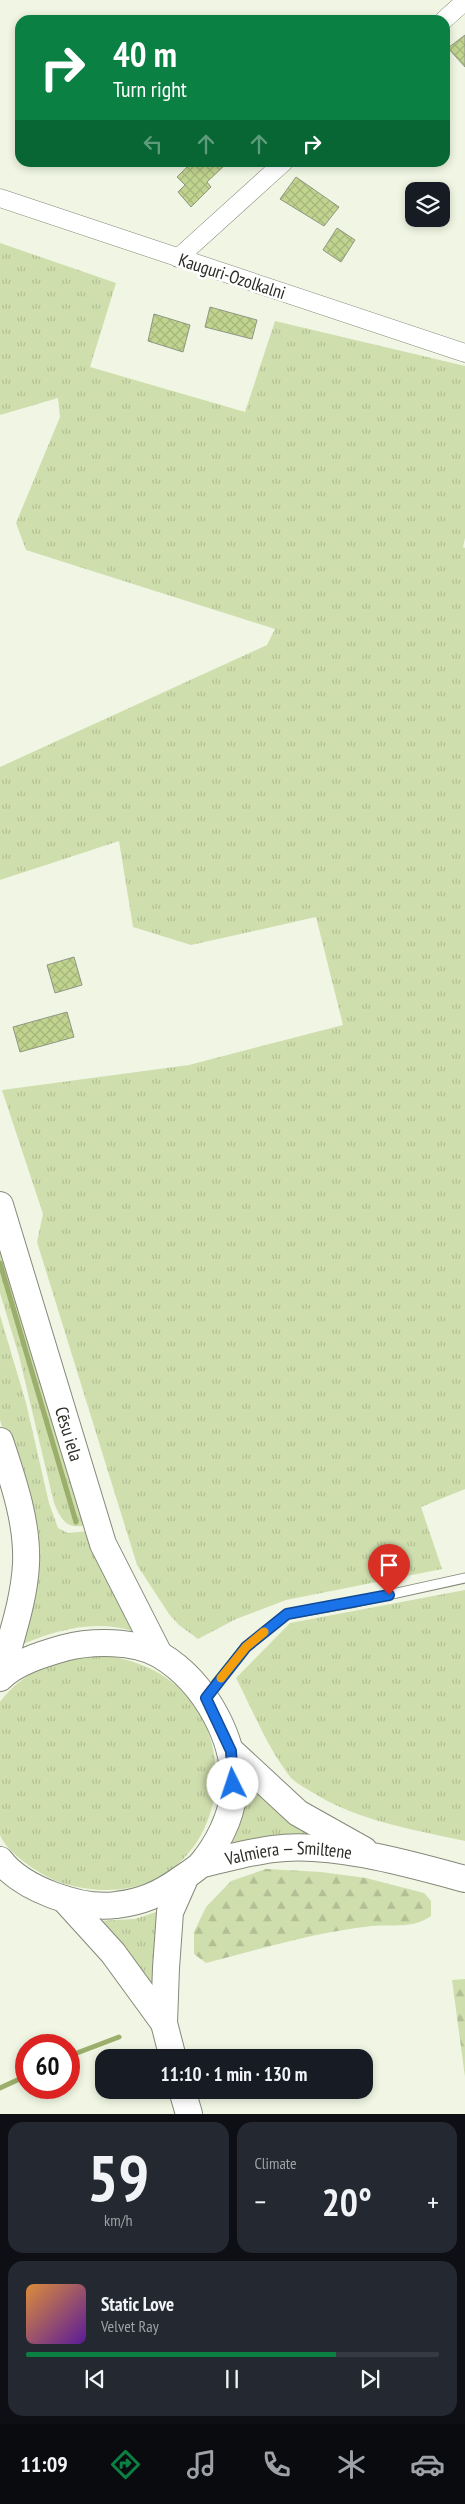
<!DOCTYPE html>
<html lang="en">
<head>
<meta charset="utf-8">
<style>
	body { margin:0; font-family:"PT Sans Narrow",sans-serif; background:#242831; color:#f1f3f6; height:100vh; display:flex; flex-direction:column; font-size:19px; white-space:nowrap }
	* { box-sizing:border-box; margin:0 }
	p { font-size:16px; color:#9ea1a6 }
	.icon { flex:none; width:28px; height:28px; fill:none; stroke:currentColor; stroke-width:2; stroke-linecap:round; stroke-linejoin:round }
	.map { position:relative; height:2114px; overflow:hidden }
	.drawer { display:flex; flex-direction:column; gap:8px; padding:8px; background:#0d0f14; flex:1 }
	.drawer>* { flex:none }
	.top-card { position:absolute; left:15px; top:15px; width:435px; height:152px; border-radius:15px; box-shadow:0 2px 8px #0003; background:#0b8043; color:#fff; overflow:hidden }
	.fabs { position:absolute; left:405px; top:182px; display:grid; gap:10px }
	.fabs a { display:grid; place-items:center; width:45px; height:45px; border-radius:10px; background:#171b24; box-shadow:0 2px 8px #0003; font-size:25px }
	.speed { position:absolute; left:15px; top:2034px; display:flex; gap:10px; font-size:25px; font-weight:700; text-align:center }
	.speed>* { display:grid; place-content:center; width:65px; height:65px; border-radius:50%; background:#171b24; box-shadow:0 2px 8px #0003; line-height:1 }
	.speed .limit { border:8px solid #d22; background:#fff; color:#111 }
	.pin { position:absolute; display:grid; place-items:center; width:42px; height:42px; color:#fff; margin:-51px -21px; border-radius:50% 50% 50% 0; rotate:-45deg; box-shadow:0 0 5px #0007 }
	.pin .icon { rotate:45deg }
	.me { position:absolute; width:55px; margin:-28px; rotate:356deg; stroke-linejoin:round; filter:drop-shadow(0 0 4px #0008) }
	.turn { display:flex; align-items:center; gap:18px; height:105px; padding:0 15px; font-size:22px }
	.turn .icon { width:65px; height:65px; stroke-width:2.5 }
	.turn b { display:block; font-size:35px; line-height:42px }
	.lanes { display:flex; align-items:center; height:48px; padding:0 15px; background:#0003; justify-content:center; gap:25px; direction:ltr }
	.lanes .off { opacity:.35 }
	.big { font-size:38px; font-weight:700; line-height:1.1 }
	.drawer .tile { flex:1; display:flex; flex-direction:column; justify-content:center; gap:8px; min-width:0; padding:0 18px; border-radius:15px; background:#242831 }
	.drawer .dial { align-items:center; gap:0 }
	.dial b { font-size:65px; line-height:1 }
	.song { display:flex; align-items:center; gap:15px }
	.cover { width:60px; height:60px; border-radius:8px; background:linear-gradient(135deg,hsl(30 70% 55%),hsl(270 70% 35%)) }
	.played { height:5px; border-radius:2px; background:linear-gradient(90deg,#0b8043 75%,#363941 75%) }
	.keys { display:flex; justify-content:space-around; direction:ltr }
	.heat { display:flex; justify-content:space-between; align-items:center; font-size:28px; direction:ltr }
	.drawer .tiles { flex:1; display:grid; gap:8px; grid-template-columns:1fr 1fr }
	.tile:last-child { grid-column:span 2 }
	.trip { position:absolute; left:95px; top:2049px; width:278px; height:50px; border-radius:15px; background:#171b24; box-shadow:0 2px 8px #0003; font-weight:700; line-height:50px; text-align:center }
	.dock { display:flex; height:80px; justify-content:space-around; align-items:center; background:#090b0e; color:#9ea1a6 }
	.dock .icon { width:35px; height:35px }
	.dock .on { color:#0b8043 }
	.dock b { font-size:22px; color:#f1f3f6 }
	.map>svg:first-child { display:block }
	.grass { fill:url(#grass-tufts) }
	.forest { fill:url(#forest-firs) }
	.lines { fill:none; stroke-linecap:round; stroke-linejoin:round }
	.stream { stroke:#9bae6b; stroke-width:5 }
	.building { fill:url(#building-cross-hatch); stroke:#909685 }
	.lane-casing { stroke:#848979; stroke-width:11 }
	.street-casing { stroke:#848979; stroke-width:19 }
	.primary-casing { stroke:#848979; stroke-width:28 }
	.lane { stroke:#fff; stroke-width:9 }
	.street { stroke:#fff; stroke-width:18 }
	.primary { stroke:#fff; stroke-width:26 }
	.route-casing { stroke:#114b97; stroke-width:12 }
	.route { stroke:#1a73e8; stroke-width:9 }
	.slow { stroke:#f59e0b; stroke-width:9 }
	.labels { text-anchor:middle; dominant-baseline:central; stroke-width:5; stroke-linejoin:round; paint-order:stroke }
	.street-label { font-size:18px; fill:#2b2d26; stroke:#fff }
</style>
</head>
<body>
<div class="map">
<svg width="465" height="2114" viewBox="0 0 465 2114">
	<defs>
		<pattern id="grass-tufts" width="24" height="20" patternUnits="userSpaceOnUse" patternTransform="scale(1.25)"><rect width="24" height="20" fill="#cfdead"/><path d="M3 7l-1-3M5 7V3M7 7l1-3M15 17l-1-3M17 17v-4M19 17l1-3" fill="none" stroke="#b2bf95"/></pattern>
		<pattern id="forest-firs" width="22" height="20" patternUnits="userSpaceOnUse" patternTransform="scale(1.25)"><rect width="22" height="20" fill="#cfdead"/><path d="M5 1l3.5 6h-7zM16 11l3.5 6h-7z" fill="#b2bf95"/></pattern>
		<pattern id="building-cross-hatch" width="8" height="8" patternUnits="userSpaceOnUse" patternTransform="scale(1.25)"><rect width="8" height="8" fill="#c0d48f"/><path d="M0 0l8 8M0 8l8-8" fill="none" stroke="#a5b67b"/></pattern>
	</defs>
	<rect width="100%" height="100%" fill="#f0f6e3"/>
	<g class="grass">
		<polygon points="0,243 116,283 90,367 245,412 275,321 465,366 465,538 463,547 465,548 465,1489 421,1507 442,1569 286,1600 236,1619 198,1639 179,1625 169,1614 137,1565 37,1242 43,1214 2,1090 189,1065 343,1025 316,917 191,945 133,927 119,841 0,880 0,767 267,645 275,629 26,550 16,523 60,417 58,398 0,415"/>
		<path d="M0,1242L86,1525C67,1530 61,1520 54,1503L19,1356L0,1293Z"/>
		<path d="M0,1315L26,1403L49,1503L58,1528L68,1533L88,1531L109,1585L133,1631C94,1619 55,1630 18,1646L33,1531L0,1420Z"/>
		<path d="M465,1590V1841C411,1829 357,1821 310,1791C304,1787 296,1783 291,1778C268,1749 253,1711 236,1678L290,1623Z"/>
		<path d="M96,1655C278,1668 241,1933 65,1884C46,1879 7,1854 0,1835C0,1827 0,1813 0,1805C0,1770 0,1736 0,1702C24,1670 57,1659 96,1655Z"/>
		<polygon points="246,1781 317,1837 236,1847 232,1843 241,1814"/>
		<polygon points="156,1912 159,1912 159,1993 97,1921 135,1919"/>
	</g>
	<g class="forest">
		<path d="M266,1869L321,1872L366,1878L424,1893L431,1901V1916C413,1929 394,1924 372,1926C316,1932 260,1949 206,1963L194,1954V1932L206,1907L231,1881Z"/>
		<polygon points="465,1979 465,2077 452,1980"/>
	</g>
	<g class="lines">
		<g class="stream">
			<polyline points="0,1263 76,1522"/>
			<polyline points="69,2056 119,2037"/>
			<polyline points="0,2088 26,2076"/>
		</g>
	</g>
	<g class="building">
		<polygon points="465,35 465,67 448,48"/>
		<polygon points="192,162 228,162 207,182 211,187 191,207 178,192 185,185 177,177"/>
		<polygon points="296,177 339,207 324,226 280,199"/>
		<polygon points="337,228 355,240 341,262 323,250"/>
		<polygon points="210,307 257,320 252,339 205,327"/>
		<polygon points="154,314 190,325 183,352 148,341"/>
		<polygon points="74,957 82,985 55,993 47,965"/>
		<polygon points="67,1012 74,1037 20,1052 13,1027"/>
	</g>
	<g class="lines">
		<g class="lane-casing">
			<polyline id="lane" points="207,1695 246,1647 287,1614 356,1602 465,1578"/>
		</g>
		<g class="street-casing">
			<g id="street">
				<polyline points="444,20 465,1"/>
				<polyline points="0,198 465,353"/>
				<polyline points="178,258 284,162"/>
			</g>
		</g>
		<g class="primary-casing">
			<g id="primary">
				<path id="s1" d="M0,1205L103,1544L159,1654"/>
				<path d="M0,1441C13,1480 28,1523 26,1564C24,1603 10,1639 1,1676"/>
				<path d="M0,1678C16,1662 43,1654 64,1648C91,1641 135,1640 160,1655C205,1682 239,1742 233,1795C231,1818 217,1845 202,1863C197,1869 188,1874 181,1879C160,1894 142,1902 116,1905C81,1910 22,1889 0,1860"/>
				<polyline points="231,1751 298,1813 364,1850"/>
				<path id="s2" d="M202,1864C225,1859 249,1852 273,1849C330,1841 410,1864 465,1879"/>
				<polyline points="64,1899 113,1953 164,2023"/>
				<polyline points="173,2058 164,2023 166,1968 170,1912 186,1876"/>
				<polyline points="182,2090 189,2114"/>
			</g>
		</g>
		<use href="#lane" class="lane"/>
		<use href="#street" class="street"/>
		<use href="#primary" class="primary"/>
	</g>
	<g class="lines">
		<g class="route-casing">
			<polyline id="route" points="233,1784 231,1751 206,1698 246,1647 287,1614 389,1595"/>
		</g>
		<use href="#route" class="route"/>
		<polyline class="slow" points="221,1678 246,1647 264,1632"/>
	</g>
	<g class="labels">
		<g class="street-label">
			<text transform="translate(232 276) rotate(18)">Kauguri-Ozolkalni</text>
			<text stroke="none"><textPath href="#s1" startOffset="239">Cēsu iela</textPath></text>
			<text stroke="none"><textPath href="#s2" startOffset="88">Valmiera — Smiltene</textPath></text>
		</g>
	</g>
</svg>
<div class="fabs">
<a><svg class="icon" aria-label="layers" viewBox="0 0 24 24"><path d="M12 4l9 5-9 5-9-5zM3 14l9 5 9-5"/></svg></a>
</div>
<div class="speed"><div class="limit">60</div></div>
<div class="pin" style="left:389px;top:1595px;background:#d93025"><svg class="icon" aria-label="arrive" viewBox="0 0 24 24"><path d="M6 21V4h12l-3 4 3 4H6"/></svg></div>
<svg class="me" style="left:233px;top:1784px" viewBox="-20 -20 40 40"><circle r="19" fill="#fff"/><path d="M0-13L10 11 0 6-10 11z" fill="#1a73e8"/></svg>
<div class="trip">11:10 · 1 min · 130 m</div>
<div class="top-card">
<div class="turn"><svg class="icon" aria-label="right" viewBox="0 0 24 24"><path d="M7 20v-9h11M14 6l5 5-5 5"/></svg><div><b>40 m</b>Turn right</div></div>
<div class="lanes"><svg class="icon off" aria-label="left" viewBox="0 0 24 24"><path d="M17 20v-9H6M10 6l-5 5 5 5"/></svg><svg class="icon off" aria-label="ahead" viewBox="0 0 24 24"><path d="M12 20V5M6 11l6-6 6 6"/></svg><svg class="icon off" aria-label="ahead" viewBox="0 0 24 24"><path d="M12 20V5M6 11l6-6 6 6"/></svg><svg class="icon" aria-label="right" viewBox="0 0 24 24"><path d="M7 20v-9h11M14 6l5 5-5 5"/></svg></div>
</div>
</div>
<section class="drawer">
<div class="tiles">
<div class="tile dial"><b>59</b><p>km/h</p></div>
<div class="tile"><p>Climate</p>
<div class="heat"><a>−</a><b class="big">20°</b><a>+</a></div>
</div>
<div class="tile">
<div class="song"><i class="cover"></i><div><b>Static Love</b><p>Velvet Ray</p></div></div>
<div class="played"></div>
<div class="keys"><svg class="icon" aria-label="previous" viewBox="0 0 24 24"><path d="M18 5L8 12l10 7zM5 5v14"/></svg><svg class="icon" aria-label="pause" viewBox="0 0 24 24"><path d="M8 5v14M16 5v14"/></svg><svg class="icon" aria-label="next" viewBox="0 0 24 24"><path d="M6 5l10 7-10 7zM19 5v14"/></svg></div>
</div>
</div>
</section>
<nav class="dock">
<b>11:09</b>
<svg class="icon on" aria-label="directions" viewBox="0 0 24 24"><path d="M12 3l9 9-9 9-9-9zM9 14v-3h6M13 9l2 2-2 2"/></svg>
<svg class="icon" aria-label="music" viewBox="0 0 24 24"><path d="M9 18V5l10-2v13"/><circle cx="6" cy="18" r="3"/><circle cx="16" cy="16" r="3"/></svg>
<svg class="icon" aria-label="phone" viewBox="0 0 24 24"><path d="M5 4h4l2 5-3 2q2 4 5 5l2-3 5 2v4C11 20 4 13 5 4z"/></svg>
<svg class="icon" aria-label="climate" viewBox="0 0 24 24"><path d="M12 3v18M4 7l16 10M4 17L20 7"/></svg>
<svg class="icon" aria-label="car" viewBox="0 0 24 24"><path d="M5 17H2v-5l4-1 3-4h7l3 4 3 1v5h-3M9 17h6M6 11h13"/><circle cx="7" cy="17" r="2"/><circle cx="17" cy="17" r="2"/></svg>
</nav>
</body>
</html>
